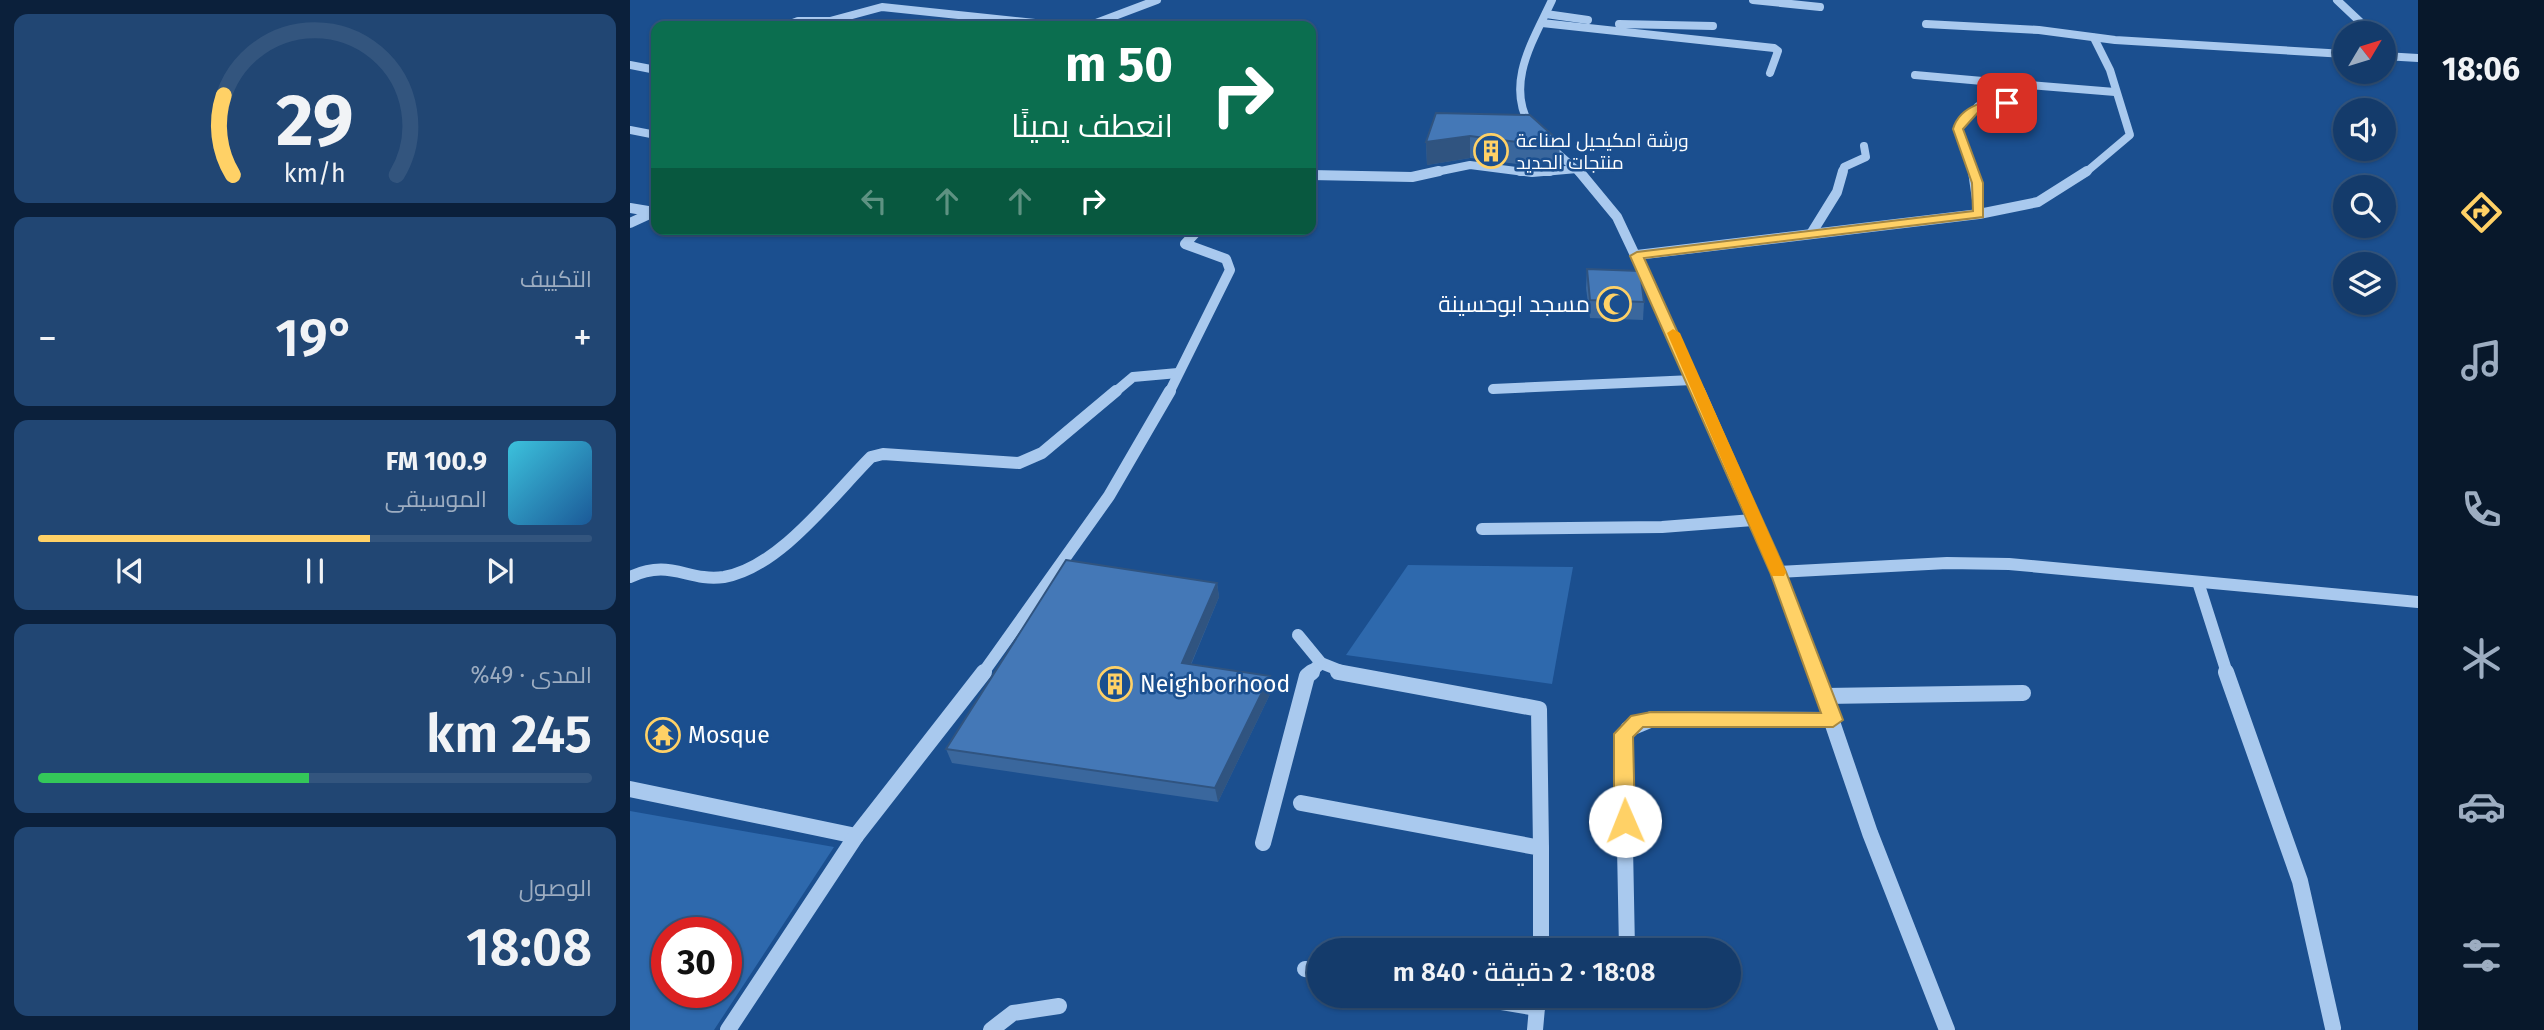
<!DOCTYPE html>
<html lang="ar">
<head>
<meta charset="utf-8">
<style>
	body { margin:0; font-family:"Fira Sans",Cairo,sans-serif; background:#214673; color:#f1f3f6; direction:rtl; height:100vh; display:flex; flex-direction:column; font-size:26px; white-space:nowrap }
	* { box-sizing:border-box; margin:0 }
	p { font-size:23px; color:#9dadc1 }
	.icon { flex:none; width:38px; height:38px; fill:none; stroke:currentColor; stroke-width:2; stroke-linecap:round; stroke-linejoin:round }
	.map { position:relative; flex:1; overflow:hidden; direction:ltr }
	.side { display:flex; flex-direction:column; gap:14px; padding:14px; background:#0b203b; width:630px }
	.side>* { flex:none }
	.guide { position:absolute; left:21px; top:21px; width:665px; height:214px; border-radius:14px; box-shadow:0 2px 5px #0004,0 0 0 2px #33557e; direction:rtl; background:#0b6e4f; color:#fff; overflow:hidden }
	.needle { width:46px; rotate:52deg }
	.tools { position:absolute; left:1703px; top:21px; display:grid; gap:14px }
	.tools a { display:grid; place-items:center; width:63px; height:63px; border-radius:50%; background:#143b6b; box-shadow:0 2px 5px #0004,0 0 0 2px #33557e; font-size:35px }
	.speed { position:absolute; left:21px; top:917px; display:flex; gap:14px; font-size:35px; font-weight:700; text-align:center }
	.speed>* { display:grid; place-content:center; width:91px; height:91px; border-radius:50%; background:#143b6b; box-shadow:0 2px 5px #0004,0 0 0 2px #33557e; line-height:1 }
	.speed .limit { border:10px solid #d22; background:#fff; color:#111 }
	.pin { position:absolute; display:grid; place-items:center; width:60px; height:60px; color:#fff; margin:-30px; border-radius:14px; box-shadow:0 4px 10px #0006 }
	.me { position:absolute; width:77px; margin:-38px; rotate:359deg; stroke-linejoin:round; filter:drop-shadow(0 0 5px #0008) }
	.turn { display:flex; align-items:center; gap:24px; height:147px; padding:0 28px; font-size:32px }
	.turn .icon { width:91px; height:91px; stroke-width:2.5 }
	.turn b { display:block; font-size:49px; line-height:60px }
	.lanes { display:flex; align-items:center; height:66px; padding:0 28px; background:#0003; justify-content:center; gap:35px; direction:ltr }
	.lanes .off { opacity:.35 }
	.big { font-size:52px; font-weight:600; line-height:1.1 }
	.side .tile { flex:1; display:flex; flex-direction:column; justify-content:center; gap:10px; min-width:0; padding:0 24px; border-radius:14px; background:#214673 }
	.side .dial { align-items:center; gap:0 }
	.dial svg { height:182px; overflow:visible; fill:none; stroke:#33557e; stroke-width:7; stroke-linecap:round; text-anchor:middle }
	.dial text { fill:#f1f3f6; stroke:none }
	.song { display:flex; align-items:center; gap:21px }
	.cover { width:84px; height:84px; border-radius:10px; background:linear-gradient(135deg,hsl(190 70% 55%),hsl(210 70% 35%)) }
	.played { height:7px; border-radius:4px; background:linear-gradient(90deg,#ffd166 60%,#33557e 60%) }
	.keys { display:flex; justify-content:space-around; direction:ltr }
	.heat { display:flex; justify-content:space-between; align-items:center; font-size:38px; direction:ltr }
	.charge { height:10px; border-radius:5px; background:linear-gradient(90deg,#34c759 49%,#33557e 0) }
	.trip { position:absolute; left:677px; top:938px; width:434px; height:70px; border-radius:35px; background:#143b6b; box-shadow:0 2px 5px #0004,0 0 0 2px #33557e; font-weight:600; line-height:70px; text-align:center; direction:rtl }
	main { display:flex; flex:1; min-height:0 }
	.tabs { display:flex; flex-direction:column; width:126px; justify-content:space-around; align-items:center; background:#08182b; color:#9dadc1 }
	.tabs .icon { width:49px; height:49px }
	.tabs .selected { color:#ffd166 }
	.tabs b { font-size:32px; color:#f1f3f6 }
	.map>svg:first-child { display:block }
	.green { fill:#2e69ad; fill-rule:evenodd }
	.lines { fill:none; stroke-linecap:round; stroke-linejoin:round }
	.minor-far3 { stroke:#a9c9ee; stroke-width:8 }
	.minor-far2 { stroke:#a9c9ee; stroke-width:10 }
	.minor-far1 { stroke:#a9c9ee; stroke-width:12 }
	.minor { stroke:#a9c9ee; stroke-width:16 }
	.wall { fill:#3a679d }
	.shaded-wall { fill:#305480 }
	.building { fill:#4478b7; stroke:#305480; stroke-width:2 }
	.route { fill:#ffd166; stroke:#a68842; stroke-width:2 }
	.slow { fill:#f59e0b }
	.labels { text-anchor:middle; dominant-baseline:central; stroke-width:5; stroke-linejoin:round; paint-order:stroke }
	.far-poi-label { font-size:19px; fill:#fff; stroke:#1b4f8f; text-anchor:start }
	.poi-label { font-size:23px; fill:#fff; stroke:#1b4f8f; text-anchor:start }
</style>
</head>
<body>
<main>
<nav class="tabs">
<b>18:06</b>
<svg class="icon selected" aria-label="directions" viewBox="0 0 24 24"><path d="M12 3l9 9-9 9-9-9zM9 14v-3h6M13 9l2 2-2 2"/></svg>
<svg class="icon" aria-label="music" viewBox="0 0 24 24"><path d="M9 18V5l10-2v13"/><circle cx="6" cy="18" r="3"/><circle cx="16" cy="16" r="3"/></svg>
<svg class="icon" aria-label="phone" viewBox="0 0 24 24"><path d="M5 4h4l2 5-3 2q2 4 5 5l2-3 5 2v4C11 20 4 13 5 4z"/></svg>
<svg class="icon" aria-label="climate" viewBox="0 0 24 24"><path d="M12 3v18M4 7l16 10M4 17L20 7"/></svg>
<svg class="icon" aria-label="car" viewBox="0 0 24 24"><path d="M5 17H2v-5l4-1 3-4h7l3 4 3 1v5h-3M9 17h6M6 11h13"/><circle cx="7" cy="17" r="2"/><circle cx="17" cy="17" r="2"/></svg>
<svg class="icon" aria-label="filters" viewBox="0 0 24 24"><path d="M4 7h16M4 17h16"/><circle cx="9" cy="7" r="2"/><circle cx="15" cy="17" r="2"/></svg>
</nav>
<div class="map">
<svg width="1788" height="1030" viewBox="0 0 1788 1030">
	<rect width="100%" height="100%" fill="#1b4f8f"/>
	<g class="green">
		<polygon points="778,565 943,567 922,684 716,655"/>
		<path d="M0,811L204,847L84,1030H0ZM37,933H96V992H37Z"/>
	</g>
	<g class="lines">
		<g class="minor-far3">
			<polyline points="1123,0 1190,7"/>
			<polyline points="1707,0 1742,33"/>
			<polyline points="916,14 958,20"/>
			<polyline points="912,23 1144,48 1148,51 1140,73"/>
			<polyline points="989,24 1083,26"/>
			<polyline points="1296,24 1409,30 1485,40 1715,54"/>
			<polyline points="155,26 168,21 200,21 252,7 434,26"/>
			<polyline points="330,26 354,21"/>
			<polyline points="458,26 527,0"/>
			<polyline points="1754,56 1788,58"/>
			<polyline points="0,65 26,70"/>
			<polyline points="1285,75 1375,83"/>
			<path d="M900,126C875,83 903,41 922,0"/>
			<polyline points="0,130 26,135"/>
			<polyline points="917,144 950,173"/>
			<polyline points="801,173 840,165 902,173 947,169"/>
			<polyline points="1212,173 1214,167 1236,157 1234,146"/>
			<polyline points="1344,173 1328,129 1348,106 1376,105 1375,83 1485,92"/>
			<polyline points="1455,173 1500,135 1480,70 1464,38"/>
		</g>
		<g class="minor-far2">
			<polyline points="890,171 920,171"/>
			<polyline points="949,171 987,217 1070,393"/>
			<polyline points="1343,171 1349,214"/>
			<polyline points="681,175 782,177 809,171"/>
			<polyline points="0,208 24,212"/>
			<polyline points="0,223 26,211"/>
			<polyline points="1181,234 1207,192 1213,171"/>
			<polyline points="1007,255 1349,214 1408,202 1457,171"/>
			<polyline points="863,389 1063,380"/>
			<polyline points="484,393 503,377 548,373"/>
			<polyline points="539,393 600,270 596,259 555,244 569,229"/>
		</g>
		<g class="minor-far1">
			<polyline points="1069,391 1148,572 1186,673"/>
			<polyline points="852,529 1032,527 1123,520"/>
			<polyline points="1148,572 1317,563 1379,564 1788,602"/>
			<path d="M0,577C41,558 57,582 94,577C149,568 203,495 241,457L253,454L389,463L412,453L486,391"/>
			<polyline points="1568,582 1597,673"/>
			<polyline points="668,635 691,663 716,673"/>
			<polyline points="353,673 479,496 540,391"/>
			<polyline points="680,673 691,663"/>
		</g>
		<g class="minor">
			<polyline points="708,672 909,709 911,848"/>
			<polyline points="1185,672 1240,833 1317,1030"/>
			<polyline points="1596,672 1670,881 1703,1028"/>
			<polyline points="1195,696 1393,693"/>
			<polyline points="0,789 226,836"/>
			<polyline points="671,803 911,848 911,950"/>
			<polyline points="633,843 677,676 682,672"/>
			<polyline points="997,949 993,744 998,729 1022,719 1203,720"/>
			<polyline points="675,969 690,971"/>
			<polyline points="836,996 907,1008"/>
			<polyline points="98,1030 226,836 354,672"/>
			<polyline points="361,1030 383,1013 429,1006"/>
			<polyline points="905,1030 908,996"/>
		</g>
	</g>
	<g class="wall">
		<polygon points="806,113 930,142 929,164 887,164 840,158 797,165 796,142"/>
		<polygon points="957,269 1014,302 1013,320 960,318 956,288"/>
		<polygon points="587,583 589,597 561,665 642,690 588,802 322,763 316,749"/>
	</g>
	<g class="shaded-wall">
		<polygon points="840,136 840,158 797,165 796,142"/>
		<polygon points="587,583 589,597 555,678 552,663"/>
		<polygon points="640,676 642,690 588,802 585,788"/>
	</g>
	<g class="building">
		<polygon points="806,113 900,115 930,142 887,142 840,136 796,142"/>
		<polygon points="957,269 1010,271 1014,302 960,300"/>
		<polygon points="436,560 587,583 552,663 640,676 585,788 316,749"/>
	</g>
	<path class="route" d="M1381,101V105L1351,109L1333,129L1353,183V217L1014,258L1156,572L1213,720L1203,727H1013L1003,737L1005,821L1002,827H987L984,821V734L1001,716L1021,712L1191,713L1140,572L1000,256L1007,252L1343,211L1342,183L1323,129C1330,105 1359,98 1381,101Z"/>
	<polygon class="slow" points="1043,329 1050,333 1156,572 1154,576 1142,576 1140,572 1037,333"/>
	<defs>
		<g id="building-ring" transform="scale(1.75)"><circle r="9.5" fill="#1b4f8f" stroke="#ffd166" stroke-width="1.5"/><path d="M-4-6H4V6H1V3H-1V6H-4ZM-2.5-4.3h1.7v1.8h-1.7ZM.8-4.3h1.7v1.8H.8ZM-2.5-1h1.7V.8h-1.7ZM.8-1h1.7V.8H.8Z" fill="#ffd166"/></g>
		<g id="mosque-ring" transform="scale(1.75)"><circle r="9.5" fill="#1b4f8f" stroke="#ffd166" stroke-width="1.5"/><path d="M3.5-4.9A6 6 0 1 0 3.5 4.9A5 5 0 1 1 3.5-4.9Z" fill="#ffd166"/></g>
		<g id="temple-ring" transform="scale(1.75)"><circle r="9.5" fill="#1b4f8f" stroke="#ffd166" stroke-width="1.5"/><path d="M0-6L5-2H3V0L6.5 2.5H4V6H1.5V3h-3V6H-4V2.5H-6.5L-3 0V-2H-5Z" fill="#ffd166"/></g>
	</defs>
	<g fill-rule="evenodd">
		<use href="#building-ring" x="861" y="151"/>
		<use href="#mosque-ring" x="984" y="304"/>
		<use href="#building-ring" x="485" y="684"/>
		<use href="#temple-ring" x="33" y="735"/>
	</g>
	<g class="labels">
		<g class="far-poi-label">
			<text x="886" y="140">ورشة امكيحيل لصناعة<tspan x="886" dy="22">منتجات الحديد</tspan></text>
		</g>
		<g class="poi-label">
			<text x="960" y="304" text-anchor="end">مسجد ابوحسينة</text>
			<text x="510" y="684">Neighborhood</text>
			<text x="58" y="735">Mosque</text>
		</g>
	</g>
</svg>
<div class="tools">
<a><svg class="needle" viewBox="-14 -14 28 28"><path d="M0-13l5 13h-10z" fill="#e53935"/><path d="M0 13l5-13h-10z" fill="#9dadc1"/></svg></a>
<a><svg class="icon" aria-label="sound" viewBox="0 0 24 24"><path d="M4 9h4l5-4v14l-5-4H4zM17 9q2 3 0 6"/></svg></a>
<a><svg class="icon" aria-label="search" viewBox="0 0 24 24"><circle cx="10" cy="10" r="6"/><path d="M15 15l6 6"/></svg></a>
<a><svg class="icon" aria-label="layers" viewBox="0 0 24 24"><path d="M12 4l9 5-9 5-9-5zM3 14l9 5 9-5"/></svg></a>
</div>
<div class="speed"><div class="limit">30</div></div>
<div class="pin" style="left:1377px;top:103px;background:#d93025"><svg class="icon" aria-label="arrive" viewBox="0 0 24 24"><path d="M6 21V4h12l-3 4 3 4H6"/></svg></div>
<svg class="me" style="left:995px;top:821px" viewBox="-20 -20 40 40"><circle r="19" fill="#fff"/><path d="M0-13L10 11 0 6-10 11z" fill="#ffd166"/></svg>
<div class="trip">18:08 · 2 دقيقة · 840 m</div>
<div class="guide">
<div class="turn"><svg class="icon" aria-label="right" viewBox="0 0 24 24"><path d="M7 20v-9h11M14 6l5 5-5 5"/></svg><div><b>50 m</b>انعطف يمينًا</div></div>
<div class="lanes"><svg class="icon off" aria-label="left" viewBox="0 0 24 24"><path d="M17 20v-9H6M10 6l-5 5 5 5"/></svg><svg class="icon off" aria-label="ahead" viewBox="0 0 24 24"><path d="M12 20V5M6 11l6-6 6 6"/></svg><svg class="icon off" aria-label="ahead" viewBox="0 0 24 24"><path d="M12 20V5M6 11l6-6 6 6"/></svg><svg class="icon" aria-label="right" viewBox="0 0 24 24"><path d="M7 20v-9h11M14 6l5 5-5 5"/></svg></div>
</div>
</div>
<section class="side">
<div class="tile dial"><svg viewBox="0 0 100 80">
<path d="M14 69A42 42 0 1 1 86 69"/>
<path d="M14 69A42 42 0 0 1 10 34" stroke="#ffd166"/>
<text x="50" y="56" font-size="32" font-weight="700">29</text>
<text x="50" y="72" font-size="11">km/h</text>
</svg></div>
<div class="tile"><p>التكييف</p>
<div class="heat"><a>−</a><b class="big">19°</b><a>+</a></div>
</div>
<div class="tile">
<div class="song"><i class="cover"></i><div><b>100.9 FM</b><p>الموسيقى</p></div></div>
<div class="played"></div>
<div class="keys"><svg class="icon" aria-label="previous" viewBox="0 0 24 24"><path d="M18 5L8 12l10 7zM5 5v14"/></svg><svg class="icon" aria-label="pause" viewBox="0 0 24 24"><path d="M8 5v14M16 5v14"/></svg><svg class="icon" aria-label="next" viewBox="0 0 24 24"><path d="M6 5l10 7-10 7zM19 5v14"/></svg></div>
</div>
<div class="tile"><p>المدى · 49%</p><b class="big">245 km</b><div class="charge"></div></div>
<div class="tile"><p>الوصول</p><b class="big">18:08</b></div>
</section>
</main>
</body>
</html>
